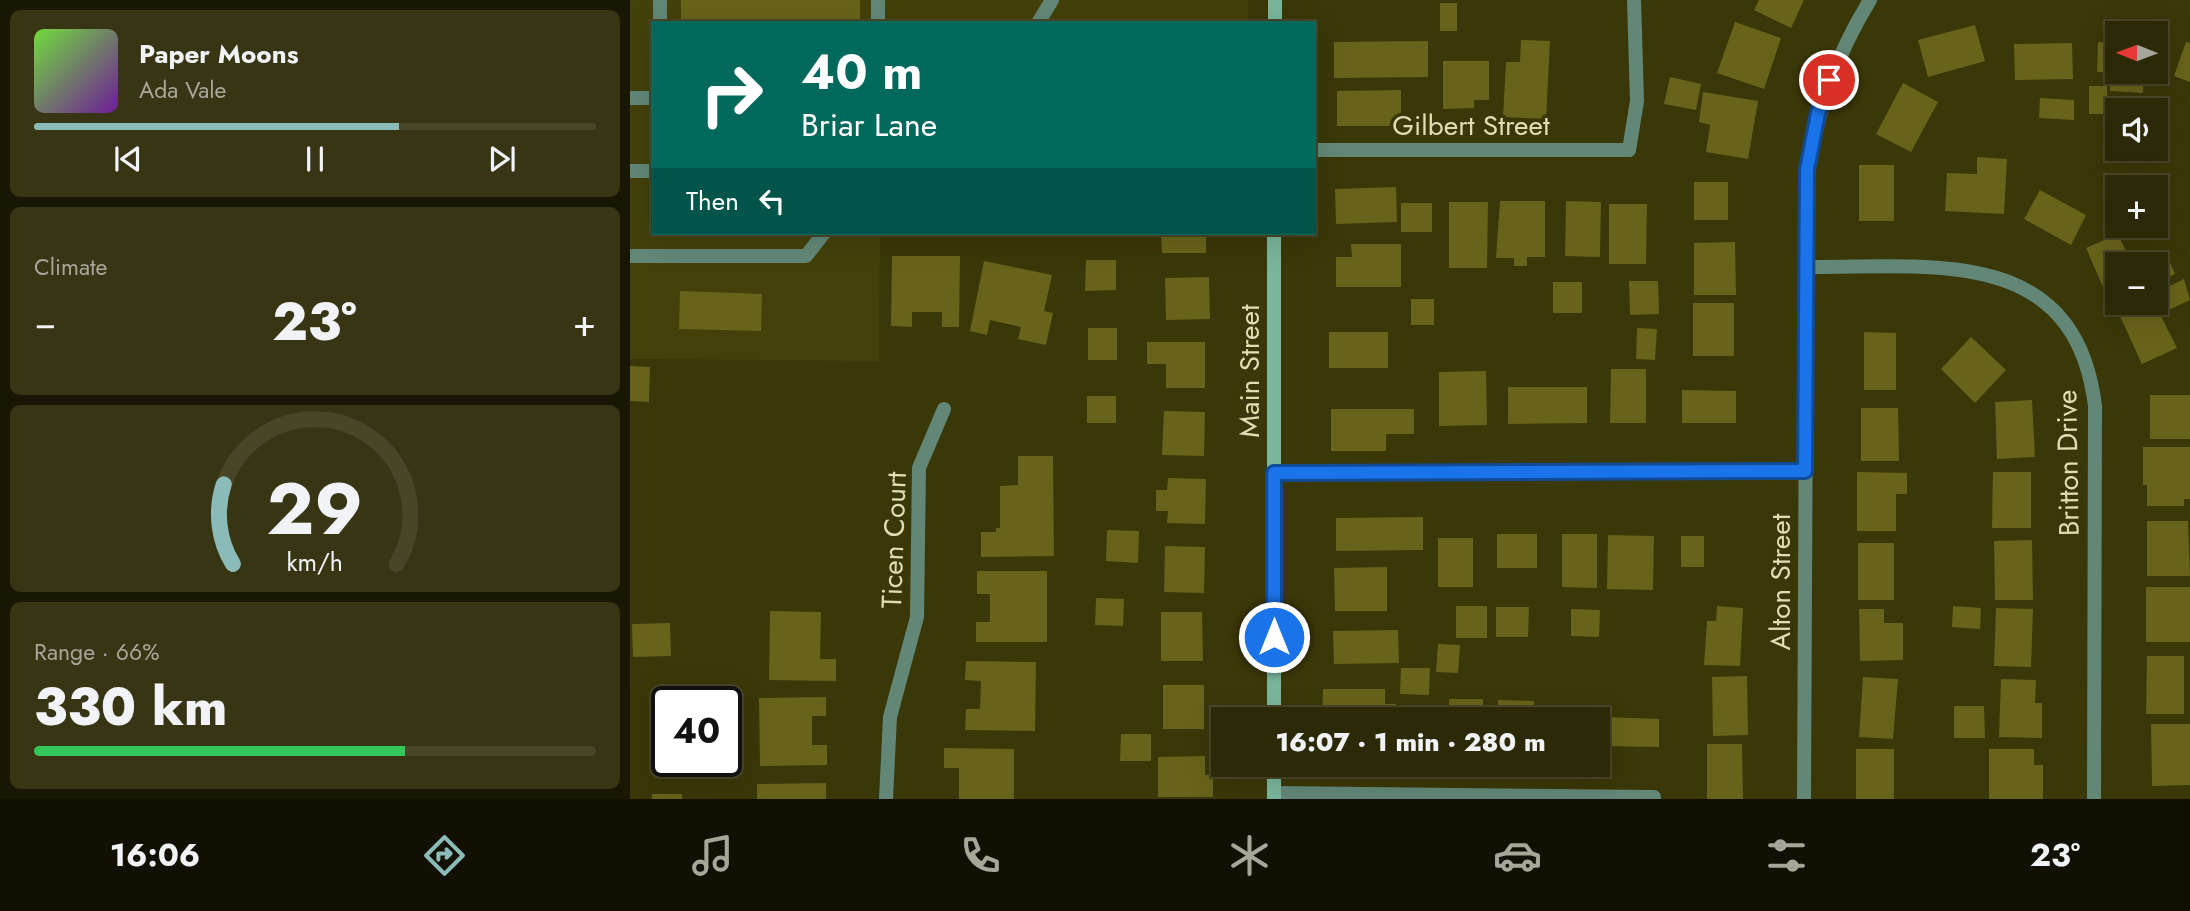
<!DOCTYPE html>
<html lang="en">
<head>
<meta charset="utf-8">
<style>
	body { margin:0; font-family:Jost,sans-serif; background:#383514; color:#f1f3f6; height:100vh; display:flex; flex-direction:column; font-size:26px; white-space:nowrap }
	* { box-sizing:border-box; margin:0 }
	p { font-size:23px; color:#a6a69b }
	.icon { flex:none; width:38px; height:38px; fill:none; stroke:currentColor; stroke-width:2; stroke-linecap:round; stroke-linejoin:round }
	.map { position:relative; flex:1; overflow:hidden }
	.side { display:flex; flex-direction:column; gap:10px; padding:10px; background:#181703; width:630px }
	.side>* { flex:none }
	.banner { position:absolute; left:21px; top:21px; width:665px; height:214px; border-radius:0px; box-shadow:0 7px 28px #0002,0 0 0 2px #484528; background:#00695c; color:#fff; overflow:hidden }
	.needle { width:46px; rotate:271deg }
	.controls { position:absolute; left:1475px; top:21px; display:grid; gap:14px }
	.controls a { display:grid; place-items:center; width:63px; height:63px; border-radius:0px; background:#2c2906; box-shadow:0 7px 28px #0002,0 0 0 2px #484528; font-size:35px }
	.speed { position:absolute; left:21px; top:686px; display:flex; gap:14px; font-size:35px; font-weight:700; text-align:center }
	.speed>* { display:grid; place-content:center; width:91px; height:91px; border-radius:50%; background:#2c2906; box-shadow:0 7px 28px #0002,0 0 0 2px #484528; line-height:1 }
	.speed .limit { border:4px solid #111; border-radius:10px; background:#fff; color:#111 }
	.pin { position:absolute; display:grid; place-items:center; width:60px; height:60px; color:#fff; margin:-30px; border:4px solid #fff; border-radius:50%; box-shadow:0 2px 7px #0007 }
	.me { position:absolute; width:77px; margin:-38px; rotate:0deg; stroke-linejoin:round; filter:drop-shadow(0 0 5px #0008) }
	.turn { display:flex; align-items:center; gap:24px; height:147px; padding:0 35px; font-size:32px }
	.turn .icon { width:91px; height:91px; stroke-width:2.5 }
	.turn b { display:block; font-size:49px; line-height:60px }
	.then { display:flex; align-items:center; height:66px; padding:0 35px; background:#0003; gap:14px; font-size:26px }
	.big { font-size:52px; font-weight:800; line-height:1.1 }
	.side .card { flex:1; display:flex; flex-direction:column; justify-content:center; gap:10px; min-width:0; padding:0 24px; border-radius:10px; background:#383514 }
	.side .dial { align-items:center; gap:0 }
	.dial svg { height:182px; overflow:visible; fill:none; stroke:#484528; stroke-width:7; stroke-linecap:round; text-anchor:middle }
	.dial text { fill:#f1f3f6; stroke:none }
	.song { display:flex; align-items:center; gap:21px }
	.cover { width:84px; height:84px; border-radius:10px; background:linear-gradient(135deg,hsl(100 70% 55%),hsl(280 70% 35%)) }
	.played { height:7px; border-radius:4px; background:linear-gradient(90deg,#8bbbb9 65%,#484528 65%) }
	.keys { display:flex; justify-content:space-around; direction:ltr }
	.heat { display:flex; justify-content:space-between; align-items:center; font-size:38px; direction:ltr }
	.charge { height:10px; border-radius:5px; background:linear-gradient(90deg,#34c759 66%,#484528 0) }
	.trip { position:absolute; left:581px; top:707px; width:399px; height:70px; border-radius:0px; background:#2c2906; box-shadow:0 7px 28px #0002,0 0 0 2px #484528; font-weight:800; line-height:70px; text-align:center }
	.dock { display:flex; height:112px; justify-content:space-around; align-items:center; background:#121002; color:#a6a69b }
	.dock .icon { width:49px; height:49px }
	.dock .current { color:#8bbbb9 }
	.dock b { font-size:32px; color:#f1f3f6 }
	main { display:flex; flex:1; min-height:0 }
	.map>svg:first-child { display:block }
	.built { fill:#44400a }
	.building { fill:#68631a }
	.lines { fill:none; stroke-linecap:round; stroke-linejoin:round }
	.lane { stroke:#628777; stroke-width:14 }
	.street { stroke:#628777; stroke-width:14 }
	.secondary { stroke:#79b59b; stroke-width:14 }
	.route-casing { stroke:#114b97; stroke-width:18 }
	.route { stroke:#1a73e8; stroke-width:12 }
	.labels { text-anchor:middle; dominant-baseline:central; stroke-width:7; stroke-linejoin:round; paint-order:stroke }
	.street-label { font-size:28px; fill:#deddb4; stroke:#3a3708 }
</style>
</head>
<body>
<main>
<section class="side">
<div class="card">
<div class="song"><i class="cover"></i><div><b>Paper Moons</b><p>Ada Vale</p></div></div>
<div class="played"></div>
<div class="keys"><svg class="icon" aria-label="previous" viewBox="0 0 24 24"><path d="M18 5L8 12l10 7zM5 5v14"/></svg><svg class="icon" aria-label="pause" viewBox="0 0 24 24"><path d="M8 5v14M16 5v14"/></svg><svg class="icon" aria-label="next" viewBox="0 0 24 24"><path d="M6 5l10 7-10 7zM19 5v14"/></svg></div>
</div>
<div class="card"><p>Climate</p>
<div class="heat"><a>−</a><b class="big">23°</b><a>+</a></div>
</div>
<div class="card dial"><svg viewBox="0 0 100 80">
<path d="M14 69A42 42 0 1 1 86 69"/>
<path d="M14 69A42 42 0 0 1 10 34" stroke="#8bbbb9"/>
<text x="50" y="56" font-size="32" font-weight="700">29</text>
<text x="50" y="72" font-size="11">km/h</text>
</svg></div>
<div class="card"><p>Range · 66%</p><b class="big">330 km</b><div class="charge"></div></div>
</section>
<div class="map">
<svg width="1560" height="799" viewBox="0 0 1560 799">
	<rect width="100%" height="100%" fill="#3a3708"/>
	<polygon class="built" points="0,0 618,0 618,23 23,23 23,233 250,233 249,361 0,359"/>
	<g class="building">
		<rect x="51" y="0" width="179" height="23"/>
		<polygon points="1129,0 1174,0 1161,28 1124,10"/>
		<rect x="810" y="3" width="17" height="28"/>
		<polygon points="1105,22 1151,38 1134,89 1087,73"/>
		<polygon points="1345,25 1355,61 1298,77 1288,40"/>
		<polygon points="891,40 920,41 916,119 873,117 876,62 890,62"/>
		<polygon points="798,41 798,77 704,78 704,42"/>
		<polygon points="1468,42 1488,43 1488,72 1514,72 1513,93 1480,91 1481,72 1467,72"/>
		<polygon points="1556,42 1560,43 1560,82 1544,76"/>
		<polygon points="1442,43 1443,79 1385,80 1384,44"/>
		<polygon points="813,61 859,61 859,100 844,100 844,108 813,109"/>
		<polygon points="1040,77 1071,84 1066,110 1034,104"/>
		<polygon points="1273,83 1308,102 1281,152 1246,134"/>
		<rect x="1459" y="86" width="18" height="28"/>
		<polygon points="771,90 771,126 707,126 707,91"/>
		<polygon points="1073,92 1128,101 1118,159 1076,152 1080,125 1069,122"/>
		<polygon points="1410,98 1444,100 1444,120 1409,118"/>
		<polygon points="1347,157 1377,159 1374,214 1315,211 1317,173 1347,174"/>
		<rect x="1229" y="165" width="35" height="56"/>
		<rect x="1064" y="182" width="34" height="38"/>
		<polygon points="766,187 767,222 706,224 705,189"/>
		<polygon points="1410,190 1456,215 1441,245 1394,219"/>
		<polygon points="870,201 915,201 915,257 897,257 897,266 884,266 884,258 866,258"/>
		<polygon points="936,201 971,202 970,257 935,256"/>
		<polygon points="819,202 858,202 857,268 819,268"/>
		<rect x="771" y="203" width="31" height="29"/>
		<polygon points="979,204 1017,204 1016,264 979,264"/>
		<polygon points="531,233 576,233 576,253 532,253"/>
		<polygon points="1488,234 1502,264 1488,264 1488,300 1480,303 1456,248"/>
		<polygon points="1105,242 1106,295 1064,295 1064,243"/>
		<polygon points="721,244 771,244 771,287 706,287 706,257 722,257"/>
		<polygon points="1536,253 1545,274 1526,282 1526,264 1511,264"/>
		<polygon points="262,256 330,256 329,327 312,327 312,312 282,312 282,327 261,326"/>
		<polygon points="456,260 486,260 486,290 455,291"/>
		<polygon points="354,261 422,275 414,311 423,313 416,345 388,339 391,327 360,320 357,335 340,331"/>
		<polygon points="579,277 580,319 536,320 535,278"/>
		<polygon points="1554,279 1560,300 1530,314 1547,348 1512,364 1487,310 1504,303 1526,303 1526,293"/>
		<polygon points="999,281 1028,281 1029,314 1000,315"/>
		<rect x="923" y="282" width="29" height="31"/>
		<polygon points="50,291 132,294 131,331 49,329"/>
		<rect x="781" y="299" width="23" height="26"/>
		<rect x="1063" y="303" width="41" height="53"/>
		<rect x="458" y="328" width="29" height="32"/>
		<polygon points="1007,328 1027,329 1025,360 1006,359"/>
		<rect x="699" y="332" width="59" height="36"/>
		<polygon points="1234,332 1266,333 1266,390 1234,390"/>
		<polygon points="1341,337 1376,370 1345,403 1311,369"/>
		<polygon points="517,342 575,342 575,388 536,388 536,364 517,364"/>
		<polygon points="0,366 20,367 19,402 0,401"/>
		<polygon points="981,369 1016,369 1016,423 980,423"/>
		<polygon points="856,371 857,425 809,426 809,372"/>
		<polygon points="878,387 957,387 957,423 878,424"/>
		<polygon points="1052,390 1106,391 1106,423 1052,423"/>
		<rect x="1520" y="395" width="40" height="44"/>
		<rect x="457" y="396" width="29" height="27"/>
		<polygon points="1402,400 1405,457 1367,459 1365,402"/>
		<polygon points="1231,408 1268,408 1269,461 1231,461"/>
		<polygon points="701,409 784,409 784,434 756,434 756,451 701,451"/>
		<polygon points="534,411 575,412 574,456 532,455"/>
		<polygon points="1513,447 1560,447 1560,499 1554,499 1554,506 1517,506 1517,485 1513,485"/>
		<polygon points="388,456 423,456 424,556 351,557 351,532 366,532 366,528 370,528 370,486 388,485"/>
		<polygon points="1227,472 1277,473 1277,494 1266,494 1266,531 1227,531"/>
		<polygon points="1363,472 1401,472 1401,528 1362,528"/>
		<polygon points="538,478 576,479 575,524 537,523 538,511 526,511 526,490 537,490"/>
		<polygon points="793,517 793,550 706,551 706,518"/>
		<polygon points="1517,521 1558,521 1560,576 1517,576"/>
		<polygon points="477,530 509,531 508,563 476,561"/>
		<rect x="867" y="534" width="40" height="34"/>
		<polygon points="932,534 967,534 967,588 932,587"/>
		<polygon points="978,535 1024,536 1023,590 977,589"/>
		<rect x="1051" y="536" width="23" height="31"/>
		<rect x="808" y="538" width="35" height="49"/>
		<polygon points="1402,540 1403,600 1365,600 1364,541"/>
		<rect x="1228" y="543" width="36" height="57"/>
		<polygon points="535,546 575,547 574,593 534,592"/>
		<polygon points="757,567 757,611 705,611 704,568"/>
		<polygon points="347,571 417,571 417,642 346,642 346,622 360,622 360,594 347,594"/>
		<rect x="1516" y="587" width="44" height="55"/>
		<polygon points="466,598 494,599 493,626 465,625"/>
		<rect x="826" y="606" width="31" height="32"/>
		<polygon points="1087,606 1113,608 1110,666 1074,665 1077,621 1086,621"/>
		<polygon points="1323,606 1351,608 1350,629 1322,627"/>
		<polygon points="866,607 899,607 898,637 866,637"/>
		<polygon points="1366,608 1403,609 1401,667 1364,666"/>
		<polygon points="941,609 970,610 969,637 941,636"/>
		<polygon points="1229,609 1254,609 1254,623 1273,623 1273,660 1230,661"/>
		<polygon points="140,611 191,612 190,659 206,659 206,681 139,680"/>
		<polygon points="531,612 572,612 573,661 531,661"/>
		<polygon points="40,623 41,656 3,657 2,624"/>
		<polygon points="768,630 769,663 704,664 703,631"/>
		<polygon points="808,644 830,645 828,673 806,672"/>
		<polygon points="1517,656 1554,656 1554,714 1516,714"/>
		<polygon points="336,661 406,662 405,731 335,730 336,709 350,709 351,681 335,680"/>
		<polygon points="771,668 800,668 799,695 770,694"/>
		<polygon points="1117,676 1118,735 1083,736 1082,677"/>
		<polygon points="1233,677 1268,679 1263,739 1229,737"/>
		<polygon points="1371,679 1406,680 1405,703 1412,703 1412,738 1369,737"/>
		<rect x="533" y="685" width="41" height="44"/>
		<polygon points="693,689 755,689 755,704 766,704 766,719 692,719"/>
		<polygon points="196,697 196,716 182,716 182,745 197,745 197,765 130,766 129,698"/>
		<rect x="819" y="699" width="34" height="20"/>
		<polygon points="868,700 904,701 903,719 868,719"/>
		<polygon points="1324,706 1354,706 1355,738 1324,738"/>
		<polygon points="974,717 1029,719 1029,747 973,746"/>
		<rect x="25" y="722" width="12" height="27"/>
		<polygon points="1521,724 1560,724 1560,785 1522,786"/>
		<polygon points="491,734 521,734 521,761 490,761"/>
		<polygon points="1077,744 1112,744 1113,799 1077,799"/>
		<polygon points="314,748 384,749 384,799 329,799 329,768 314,768"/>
		<rect x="1226" y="749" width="38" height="50"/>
		<polygon points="1359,749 1404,749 1404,765 1413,765 1413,799 1359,799"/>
		<polygon points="575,756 575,775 583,775 583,797 528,797 528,757"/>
		<polygon points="692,765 759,765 758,770 692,769"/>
		<polygon points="196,783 196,799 127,799 127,784"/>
		<rect x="22" y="794" width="30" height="5"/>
	</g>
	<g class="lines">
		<g class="lane">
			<polyline points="248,0 248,23"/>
			<polyline points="30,23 30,0"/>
			<polyline points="408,23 422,0"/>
			<polyline points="0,98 23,98"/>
			<polyline points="999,150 1007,101 1004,0"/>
			<polyline points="0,171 23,171"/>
			<polyline points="0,256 176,256 194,233"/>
		</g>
		<g class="street">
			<polyline points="684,150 999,150"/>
			<path d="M1177,267C1299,268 1445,243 1465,406L1464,799"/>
			<polyline points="644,473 1175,471"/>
			<polyline points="644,793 1024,797"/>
			<polyline points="256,799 260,717 287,617 289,468 314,409"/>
			<path d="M1174,799L1177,170C1190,105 1205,57 1240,0"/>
		</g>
		<g class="secondary">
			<polyline points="645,0 645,23"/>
			<polyline points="644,233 644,719"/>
			<polyline points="644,765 644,799"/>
		</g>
	</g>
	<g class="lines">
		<g class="route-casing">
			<polyline id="route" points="644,637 644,473 1175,471 1177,170 1188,113 1199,80"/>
		</g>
		<use href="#route" class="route"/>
	</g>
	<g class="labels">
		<g class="street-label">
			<text x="841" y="125">Gilbert Street</text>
			<text transform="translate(619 371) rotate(-90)">Main Street</text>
			<text transform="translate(1438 463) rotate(-91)">Britton Drive</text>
			<text transform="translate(264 540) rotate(-88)">Ticen Court</text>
			<text transform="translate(1150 582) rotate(-90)">Alton Street</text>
		</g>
	</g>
</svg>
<div class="controls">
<a><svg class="needle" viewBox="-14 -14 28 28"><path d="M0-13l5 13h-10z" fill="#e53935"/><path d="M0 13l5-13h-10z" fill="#a6a69b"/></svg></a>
<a><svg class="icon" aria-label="sound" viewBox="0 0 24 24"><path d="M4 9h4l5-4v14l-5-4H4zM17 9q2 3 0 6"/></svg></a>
<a>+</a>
<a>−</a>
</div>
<div class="speed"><div class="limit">40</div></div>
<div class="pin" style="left:1199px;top:80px;background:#d93025"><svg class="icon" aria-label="arrive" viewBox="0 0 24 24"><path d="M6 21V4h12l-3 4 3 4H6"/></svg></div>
<svg class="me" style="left:644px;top:637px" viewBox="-20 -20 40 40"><circle r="17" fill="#1a73e8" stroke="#fff" stroke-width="3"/><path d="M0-11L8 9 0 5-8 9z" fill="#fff"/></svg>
<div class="trip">16:07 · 1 min · 280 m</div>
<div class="banner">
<div class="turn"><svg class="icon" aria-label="right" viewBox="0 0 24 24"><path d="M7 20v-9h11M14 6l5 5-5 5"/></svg><div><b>40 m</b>Briar Lane</div></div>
<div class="then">Then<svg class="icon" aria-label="left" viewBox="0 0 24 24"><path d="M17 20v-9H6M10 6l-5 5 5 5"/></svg></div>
</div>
</div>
</main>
<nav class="dock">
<b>16:06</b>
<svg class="icon current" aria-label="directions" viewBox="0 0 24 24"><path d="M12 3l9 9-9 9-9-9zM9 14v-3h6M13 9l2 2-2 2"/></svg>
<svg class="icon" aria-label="music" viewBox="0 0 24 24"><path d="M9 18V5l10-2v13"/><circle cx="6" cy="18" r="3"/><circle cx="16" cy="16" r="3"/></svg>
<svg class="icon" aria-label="phone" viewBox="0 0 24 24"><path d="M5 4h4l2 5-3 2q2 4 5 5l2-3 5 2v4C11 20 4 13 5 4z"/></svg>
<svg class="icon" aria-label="climate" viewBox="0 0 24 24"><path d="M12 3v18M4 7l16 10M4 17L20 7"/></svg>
<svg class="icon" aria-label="car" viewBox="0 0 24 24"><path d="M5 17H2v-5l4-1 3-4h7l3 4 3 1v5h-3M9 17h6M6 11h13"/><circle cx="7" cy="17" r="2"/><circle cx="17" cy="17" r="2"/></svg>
<svg class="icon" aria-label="filters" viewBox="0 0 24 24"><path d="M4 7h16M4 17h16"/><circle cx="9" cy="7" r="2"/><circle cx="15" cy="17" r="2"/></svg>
<b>23°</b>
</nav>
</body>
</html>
